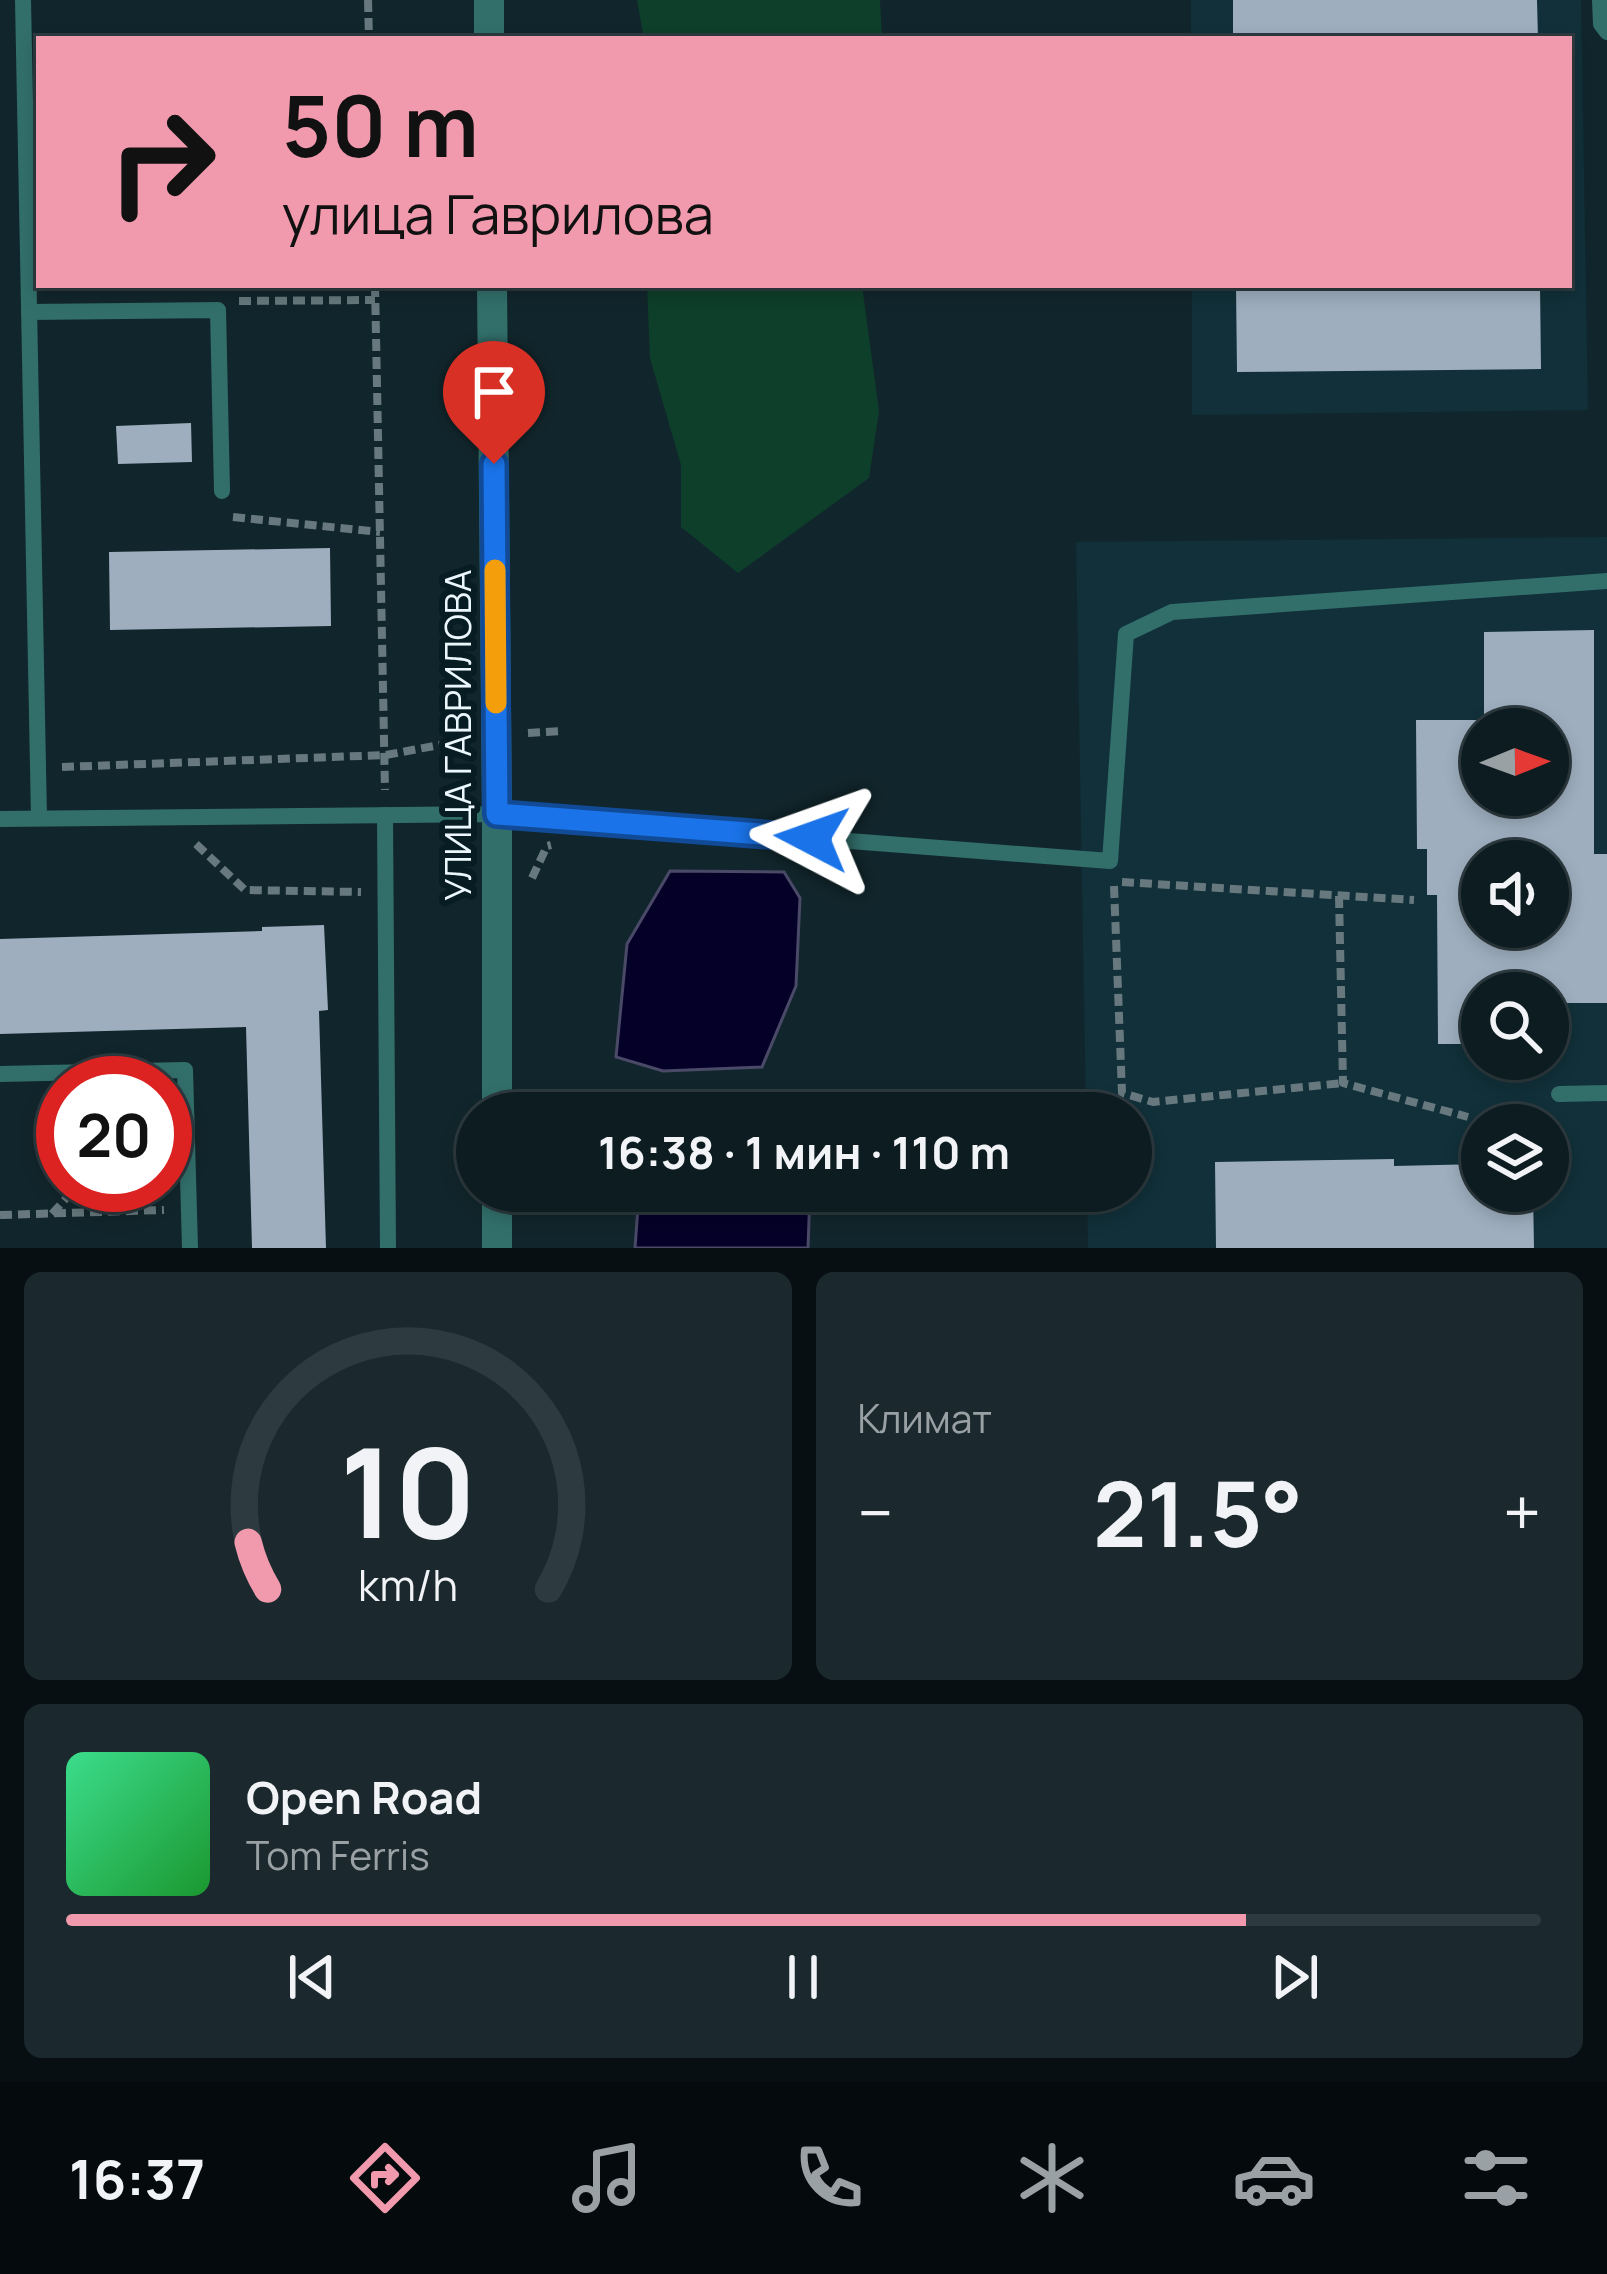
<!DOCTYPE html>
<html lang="ru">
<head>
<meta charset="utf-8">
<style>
	body { margin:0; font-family:Manrope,sans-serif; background:#1b292e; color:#f1f3f6; height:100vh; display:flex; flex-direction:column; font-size:45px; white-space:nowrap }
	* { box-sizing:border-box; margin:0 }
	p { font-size:39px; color:#9aa1a5 }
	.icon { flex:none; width:66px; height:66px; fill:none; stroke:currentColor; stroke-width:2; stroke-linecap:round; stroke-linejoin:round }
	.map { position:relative; height:1248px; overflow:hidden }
	.drawer { display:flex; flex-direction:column; gap:24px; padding:24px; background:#070f12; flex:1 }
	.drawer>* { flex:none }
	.guide { position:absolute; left:36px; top:36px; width:1536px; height:252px; border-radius:0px; box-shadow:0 6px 18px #0003,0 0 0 3px #2d3a3f; background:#f29aad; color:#111; overflow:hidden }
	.needle { width:78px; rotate:89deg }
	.controls { position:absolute; left:1461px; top:708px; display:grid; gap:24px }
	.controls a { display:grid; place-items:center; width:108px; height:108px; border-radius:50%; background:#0d1c21; box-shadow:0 6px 18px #0003,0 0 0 3px #2d3a3f; font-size:60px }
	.speed { position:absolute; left:36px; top:1056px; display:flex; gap:24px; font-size:60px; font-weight:700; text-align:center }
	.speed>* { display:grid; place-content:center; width:156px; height:156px; border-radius:50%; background:#0d1c21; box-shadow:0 6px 18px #0003,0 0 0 3px #2d3a3f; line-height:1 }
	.speed .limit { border:18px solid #d22; background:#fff; color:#111 }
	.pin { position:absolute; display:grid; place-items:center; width:102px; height:102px; color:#fff; margin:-123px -51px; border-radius:50% 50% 50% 0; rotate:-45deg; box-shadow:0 0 12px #0007 }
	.pin .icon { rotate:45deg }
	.me { position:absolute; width:132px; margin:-66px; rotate:274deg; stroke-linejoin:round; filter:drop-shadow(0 0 9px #0008) }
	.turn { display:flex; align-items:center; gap:42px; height:252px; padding:0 48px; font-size:54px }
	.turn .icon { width:156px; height:156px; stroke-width:2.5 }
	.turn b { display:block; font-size:84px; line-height:102px }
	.big { font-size:90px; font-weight:700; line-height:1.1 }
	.drawer .widget { flex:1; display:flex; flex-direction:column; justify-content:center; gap:18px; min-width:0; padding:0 42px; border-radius:18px; background:#1b292e }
	.drawer .dial { align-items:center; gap:0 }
	.dial svg { height:312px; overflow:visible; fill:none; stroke:#2d3a3f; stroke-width:7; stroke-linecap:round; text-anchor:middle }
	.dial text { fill:#f1f3f6; stroke:none }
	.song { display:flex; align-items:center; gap:36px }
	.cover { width:144px; height:144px; border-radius:18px; background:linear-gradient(135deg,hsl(150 70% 55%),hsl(130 70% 35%)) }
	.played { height:12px; border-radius:6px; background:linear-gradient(90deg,#f29aad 80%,#2d3a3f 80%) }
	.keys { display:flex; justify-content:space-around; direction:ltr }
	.heat { display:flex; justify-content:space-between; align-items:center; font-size:66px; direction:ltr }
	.drawer .tiles { flex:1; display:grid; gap:24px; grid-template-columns:1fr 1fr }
	.widget:last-child { grid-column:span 2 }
	.trip { position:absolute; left:456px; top:1092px; width:696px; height:120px; border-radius:60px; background:#0d1c21; box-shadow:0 6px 18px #0003,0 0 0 3px #2d3a3f; font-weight:700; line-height:120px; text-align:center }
	.dock { display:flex; height:192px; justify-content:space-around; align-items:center; background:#050b0d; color:#9aa1a5 }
	.dock .icon { width:84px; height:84px }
	.dock .active { color:#f29aad }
	.dock b { font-size:54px; color:#f1f3f6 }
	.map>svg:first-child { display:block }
	.built { fill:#113039; fill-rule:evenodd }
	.green { fill:#0e3f2a }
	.water { fill:#050028; stroke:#4a4a68; stroke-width:3 }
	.building { fill:#9eaebe; fill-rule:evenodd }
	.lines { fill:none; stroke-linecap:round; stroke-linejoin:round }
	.path { stroke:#67797e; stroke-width:8; stroke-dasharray:12 6; stroke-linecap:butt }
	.service { stroke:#326f6b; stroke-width:16 }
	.tertiary { stroke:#326f6b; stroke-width:30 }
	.route-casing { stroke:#114b97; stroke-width:30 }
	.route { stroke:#1a73e8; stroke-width:21 }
	.slow { stroke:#f59e0b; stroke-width:21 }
	.labels { text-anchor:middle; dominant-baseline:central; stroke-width:12; stroke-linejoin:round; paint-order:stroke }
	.street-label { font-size:36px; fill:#ebf7fc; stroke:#071d23 }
</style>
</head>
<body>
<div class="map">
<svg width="1607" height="1248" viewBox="0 0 1607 1248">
	<rect width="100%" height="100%" fill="#11262c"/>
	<g class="built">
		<polygon points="1191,0 1581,0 1588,410 1192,415 1192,285 1569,285 1569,39 1191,39"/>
		<path d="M1607,537V1248H1088L1087,1191H1131V1113H1086L1076,542ZM1482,729H1548V795H1482ZM1482,861H1548V927H1482ZM1482,993H1548V1059H1482ZM1482,1125H1548V1191H1482Z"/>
	</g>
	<g class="green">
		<polygon points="637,0 880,0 882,39 644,39"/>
		<polygon points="647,285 862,285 879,411 869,478 738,573 681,527 681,465 650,358"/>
	</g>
	<g class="water">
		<polygon points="670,871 784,872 800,898 796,986 762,1067 663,1071 616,1057 627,944"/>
		<polygon points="648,1191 810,1191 808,1248 635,1248 638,1207"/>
	</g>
	<g class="building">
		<polygon points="1233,0 1537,0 1538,39 1233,39"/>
		<polygon points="1236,285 1540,285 1541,369 1237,372"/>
		<polygon points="191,423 192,462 118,464 116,426"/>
		<polygon points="330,548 331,626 110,630 109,552"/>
		<path d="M1594,630V854H1607V1003H1548V993H1482V1044H1438L1437,895H1427V849H1417L1416,720H1482V795H1548V729H1484V632ZM1482,861H1548V927H1482Z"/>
		<polygon points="324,925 328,1010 319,1011 326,1248 252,1248 246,1027 0,1034 0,939 262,931 262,927"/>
		<polygon points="1394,1159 1394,1166 1482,1164 1482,1191 1533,1191 1534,1248 1216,1248 1215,1162"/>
	</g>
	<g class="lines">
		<g class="path">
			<polyline points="368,0 369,39"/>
			<polyline points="375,285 385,790"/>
			<polyline points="239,301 375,300"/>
			<polyline points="233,517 380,532"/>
			<polyline points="528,733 563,731"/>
			<polyline points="62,767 386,755 466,740"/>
			<polyline points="196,844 245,890 361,892"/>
			<polyline points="532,878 547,846 551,845"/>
			<polyline points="1122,882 1414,900"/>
			<polyline points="1114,886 1122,1093 1153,1102 1343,1083"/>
			<polyline points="1339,896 1343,1083 1468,1117"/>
			<polyline points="52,1214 78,1185"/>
			<polyline points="0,1215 164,1210"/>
		</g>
		<g class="service">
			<polyline points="23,0 39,818"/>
			<polyline points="1600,0 1601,24 1607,32"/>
			<polyline points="29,312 218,310 222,491"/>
			<polyline points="385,815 388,1248"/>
			<polyline points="0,819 497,814 1110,861 1126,634 1172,612 1607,581"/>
			<polyline points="0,1074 185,1070 190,1248"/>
			<polyline points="1559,1094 1607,1093"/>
		</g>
		<g class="tertiary">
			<polyline points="489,0 489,39"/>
			<polyline points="492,285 497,814 497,1113"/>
			<polyline points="497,1248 497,1191"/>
		</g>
	</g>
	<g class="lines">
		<g class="route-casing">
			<polyline id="route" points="494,464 497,814 812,838"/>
		</g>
		<use href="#route" class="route"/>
		<polyline class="slow" points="495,570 496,703"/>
	</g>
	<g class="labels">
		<g class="street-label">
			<text transform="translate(457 735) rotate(-90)">УЛИЦА ГАВРИЛОВА</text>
		</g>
	</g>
</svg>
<div class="controls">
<a><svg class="needle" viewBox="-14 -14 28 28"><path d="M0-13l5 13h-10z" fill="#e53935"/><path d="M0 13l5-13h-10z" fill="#9aa1a5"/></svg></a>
<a><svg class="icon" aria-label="sound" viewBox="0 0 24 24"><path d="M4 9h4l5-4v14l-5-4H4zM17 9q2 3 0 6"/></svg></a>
<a><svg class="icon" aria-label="search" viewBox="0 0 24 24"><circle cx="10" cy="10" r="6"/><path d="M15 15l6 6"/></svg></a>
<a><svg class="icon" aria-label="layers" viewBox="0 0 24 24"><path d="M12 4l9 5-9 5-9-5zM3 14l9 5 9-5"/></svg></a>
</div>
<div class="speed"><div class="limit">20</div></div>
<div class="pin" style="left:494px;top:464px;background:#d93025"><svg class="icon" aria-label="arrive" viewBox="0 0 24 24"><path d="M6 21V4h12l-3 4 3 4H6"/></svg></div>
<svg class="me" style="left:812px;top:838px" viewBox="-20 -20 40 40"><path d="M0-17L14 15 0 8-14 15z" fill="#1a73e8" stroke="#fff" stroke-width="4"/></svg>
<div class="trip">16:38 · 1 мин · 110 m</div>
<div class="guide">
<div class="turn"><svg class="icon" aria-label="right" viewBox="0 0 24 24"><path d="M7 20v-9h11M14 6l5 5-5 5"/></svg><div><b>50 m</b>улица Гаврилова</div></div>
</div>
</div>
<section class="drawer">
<div class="tiles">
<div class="widget dial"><svg viewBox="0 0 100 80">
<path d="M14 69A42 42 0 1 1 86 69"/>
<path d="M14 69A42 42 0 0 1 9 57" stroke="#f29aad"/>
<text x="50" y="56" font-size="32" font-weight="700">10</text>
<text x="50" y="72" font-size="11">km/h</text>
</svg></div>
<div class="widget"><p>Климат</p>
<div class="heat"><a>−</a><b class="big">21.5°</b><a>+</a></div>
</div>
<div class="widget">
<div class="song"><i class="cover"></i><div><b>Open Road</b><p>Tom Ferris</p></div></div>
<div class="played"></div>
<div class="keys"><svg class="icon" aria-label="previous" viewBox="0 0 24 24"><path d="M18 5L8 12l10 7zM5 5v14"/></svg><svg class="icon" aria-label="pause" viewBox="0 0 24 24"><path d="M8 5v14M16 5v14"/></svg><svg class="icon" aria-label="next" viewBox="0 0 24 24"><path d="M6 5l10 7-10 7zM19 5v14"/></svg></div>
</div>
</div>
</section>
<nav class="dock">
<b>16:37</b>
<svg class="icon active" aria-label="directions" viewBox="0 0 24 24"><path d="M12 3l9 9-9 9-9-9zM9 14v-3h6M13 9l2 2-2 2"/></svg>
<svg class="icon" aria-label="music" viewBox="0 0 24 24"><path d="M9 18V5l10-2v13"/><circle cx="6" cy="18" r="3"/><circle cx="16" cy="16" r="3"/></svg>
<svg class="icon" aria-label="phone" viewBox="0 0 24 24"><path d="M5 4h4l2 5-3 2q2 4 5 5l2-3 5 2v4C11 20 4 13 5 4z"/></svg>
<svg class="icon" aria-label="climate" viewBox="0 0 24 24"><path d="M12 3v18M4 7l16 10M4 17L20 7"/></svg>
<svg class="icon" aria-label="car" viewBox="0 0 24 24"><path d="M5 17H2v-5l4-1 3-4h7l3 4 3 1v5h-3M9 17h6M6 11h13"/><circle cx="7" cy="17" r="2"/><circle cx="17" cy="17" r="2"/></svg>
<svg class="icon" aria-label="filters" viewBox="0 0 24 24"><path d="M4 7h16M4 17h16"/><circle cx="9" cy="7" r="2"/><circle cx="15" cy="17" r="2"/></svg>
</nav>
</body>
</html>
